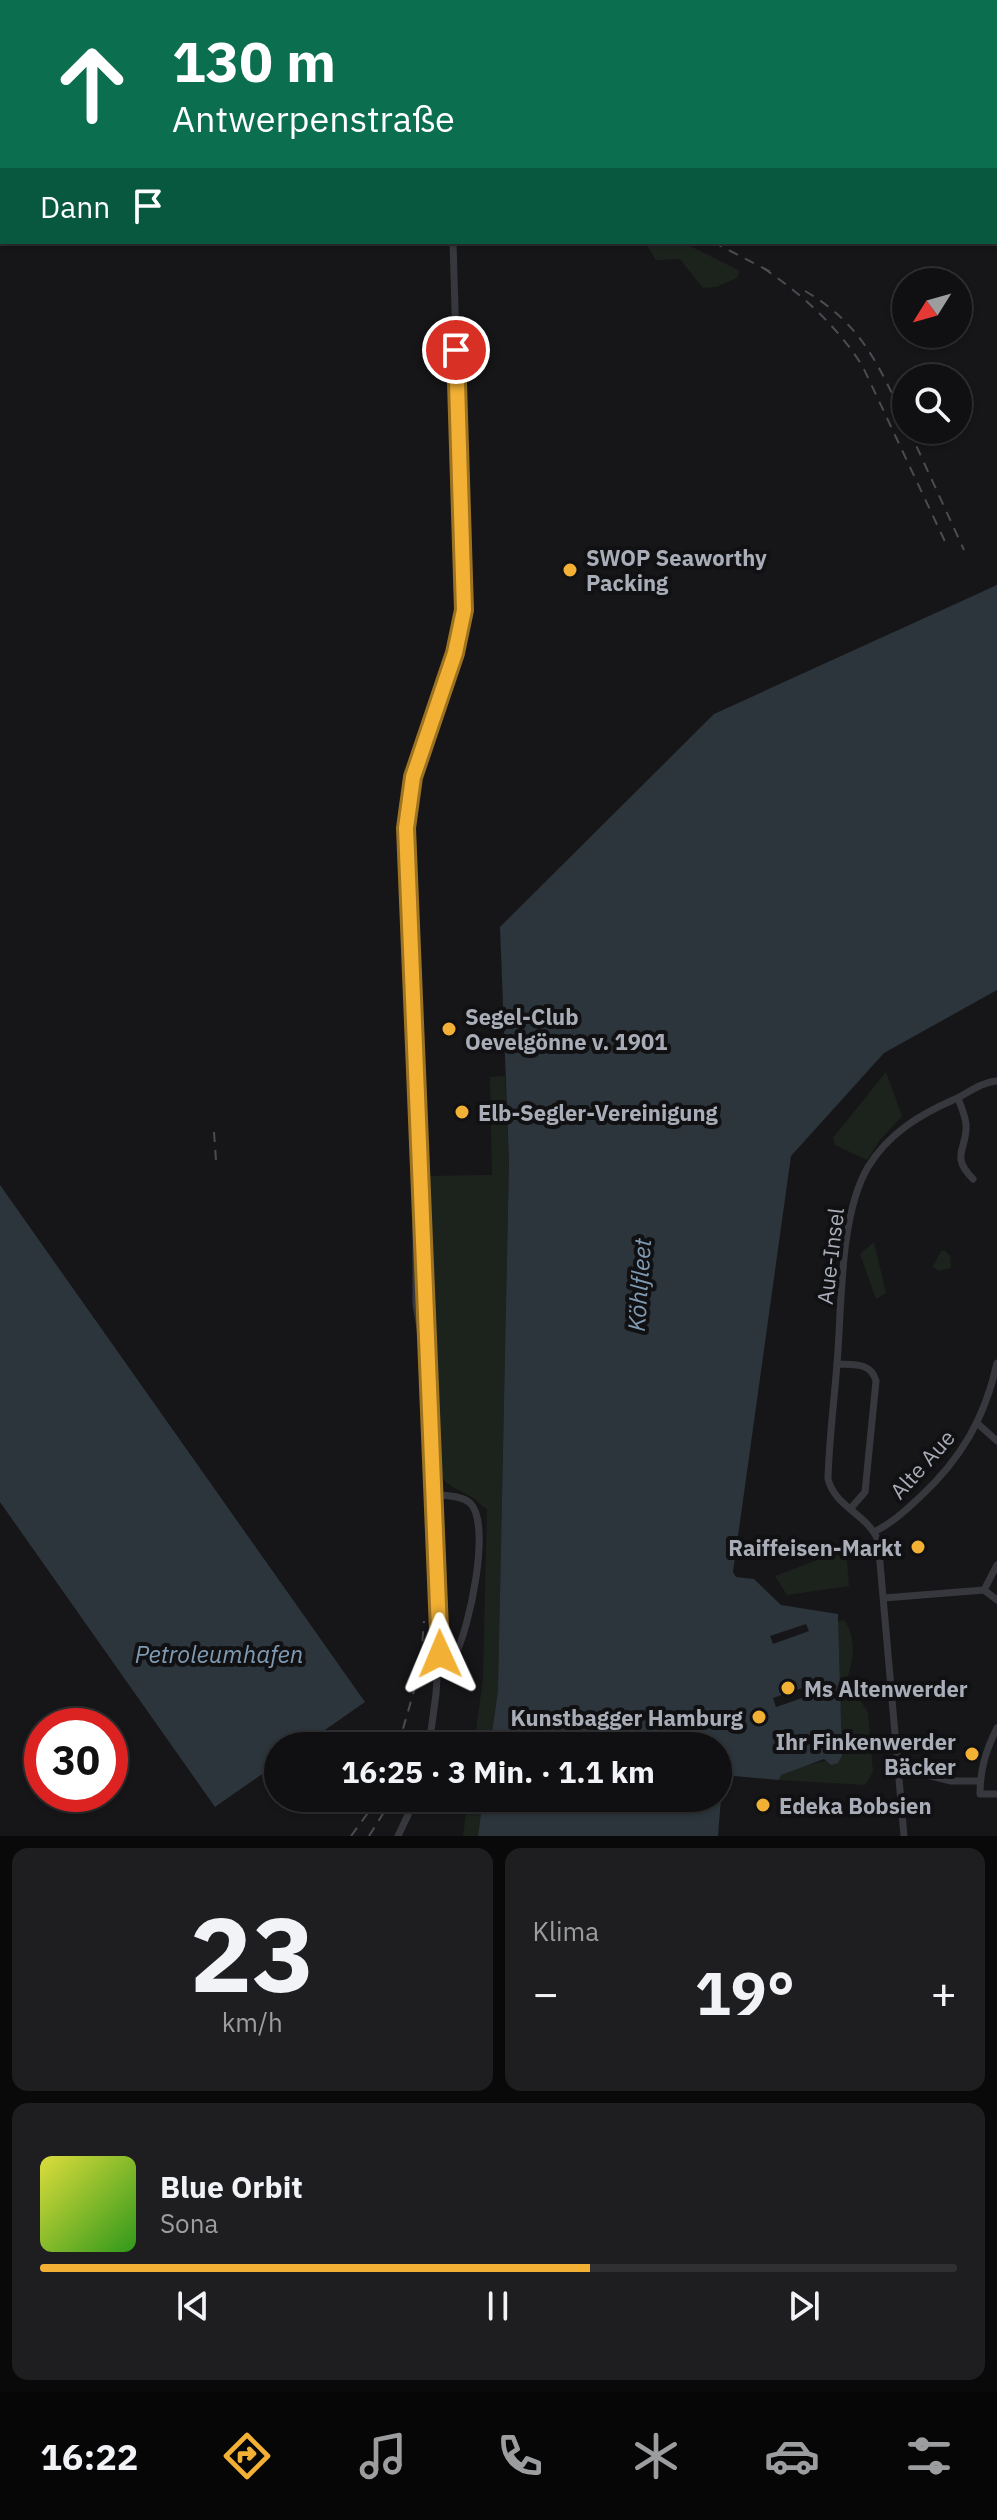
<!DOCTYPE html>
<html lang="de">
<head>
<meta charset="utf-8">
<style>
	body { margin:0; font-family:"IBM Plex Sans",sans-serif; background:#1e1e20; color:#f1f3f6; height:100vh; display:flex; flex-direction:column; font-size:30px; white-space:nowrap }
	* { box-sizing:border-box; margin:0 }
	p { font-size:26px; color:#9c9d9f }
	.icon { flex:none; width:44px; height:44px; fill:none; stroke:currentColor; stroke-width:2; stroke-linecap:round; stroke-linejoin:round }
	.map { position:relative; height:1836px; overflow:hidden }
	.side { display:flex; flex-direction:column; gap:12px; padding:12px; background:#09090a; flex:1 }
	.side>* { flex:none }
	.hud { position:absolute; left:0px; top:0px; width:998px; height:244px; box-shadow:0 2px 6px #0004,0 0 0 2px #303032; background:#0b6e4f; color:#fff; overflow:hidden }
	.needle { width:52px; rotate:233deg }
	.buttons { position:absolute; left:892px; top:268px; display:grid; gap:16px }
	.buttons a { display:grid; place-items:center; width:80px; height:80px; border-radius:50%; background:#101012; box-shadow:0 2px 6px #0004,0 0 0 2px #303032; font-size:40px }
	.speed { position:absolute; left:24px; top:1708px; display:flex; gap:16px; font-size:40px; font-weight:700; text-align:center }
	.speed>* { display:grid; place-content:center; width:104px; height:104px; border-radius:50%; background:#101012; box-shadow:0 2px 6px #0004,0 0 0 2px #303032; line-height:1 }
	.speed .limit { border:12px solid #d22; background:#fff; color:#111 }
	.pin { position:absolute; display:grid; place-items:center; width:68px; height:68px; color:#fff; margin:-34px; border:4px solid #fff; border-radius:50%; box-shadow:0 2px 8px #0007 }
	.me { position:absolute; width:88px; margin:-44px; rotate:359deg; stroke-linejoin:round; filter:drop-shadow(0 0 6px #0008) }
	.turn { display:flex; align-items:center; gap:28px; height:168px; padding:0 40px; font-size:36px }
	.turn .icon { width:104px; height:104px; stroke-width:2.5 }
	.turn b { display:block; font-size:56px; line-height:68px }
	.then { display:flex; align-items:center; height:76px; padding:0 40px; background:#0003; gap:16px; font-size:30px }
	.big { font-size:60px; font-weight:700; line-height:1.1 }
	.side .widget { flex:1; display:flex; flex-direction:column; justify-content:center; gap:12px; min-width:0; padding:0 28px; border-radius:16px; background:#1e1e20 }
	.side .dial { align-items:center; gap:0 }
	.dial b { font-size:104px; line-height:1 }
	.song { display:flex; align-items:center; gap:24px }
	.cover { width:96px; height:96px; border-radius:12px; background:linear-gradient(135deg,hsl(60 70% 55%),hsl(110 70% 35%)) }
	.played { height:8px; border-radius:4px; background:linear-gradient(90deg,#f2b134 60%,#303032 60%) }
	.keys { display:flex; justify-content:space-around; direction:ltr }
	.heat { display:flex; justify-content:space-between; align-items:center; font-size:44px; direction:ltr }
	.side .tiles { flex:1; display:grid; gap:12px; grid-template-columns:1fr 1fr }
	.widget:last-child { grid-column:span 2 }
	.trip { position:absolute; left:264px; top:1732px; width:468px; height:80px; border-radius:40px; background:#101012; box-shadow:0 2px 6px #0004,0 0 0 2px #303032; font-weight:700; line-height:80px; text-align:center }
	.tabs { display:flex; height:128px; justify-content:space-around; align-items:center; background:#060607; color:#9c9d9f }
	.tabs .icon { width:56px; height:56px }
	.tabs .on { color:#f2b134 }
	.tabs b { font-size:36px; color:#f1f3f6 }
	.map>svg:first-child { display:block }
	.green { fill:#1c231d }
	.water { fill:#2c353c }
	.pier { fill:#161618 }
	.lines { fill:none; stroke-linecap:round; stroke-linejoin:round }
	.street { stroke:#37383d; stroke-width:7 }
	.rail { stroke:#4a4c52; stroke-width:2; stroke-dasharray:10 8; stroke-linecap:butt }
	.route-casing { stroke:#9d7322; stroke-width:20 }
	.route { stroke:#f2b134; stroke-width:14 }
	.poi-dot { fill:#f2b134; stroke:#111113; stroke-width:3 }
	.labels { text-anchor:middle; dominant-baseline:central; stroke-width:8; stroke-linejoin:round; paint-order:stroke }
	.poi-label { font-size:22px; font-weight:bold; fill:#a8adb8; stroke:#111113; text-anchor:start }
	.street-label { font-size:22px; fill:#a8adb8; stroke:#111113 }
	.water-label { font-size:24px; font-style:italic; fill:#7f9bb3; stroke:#111113 }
</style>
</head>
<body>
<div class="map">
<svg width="997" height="1836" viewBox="0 0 997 1836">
	<rect width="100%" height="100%" fill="#161618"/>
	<g class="green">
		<polygon points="645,242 682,242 740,271 737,278 716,287 703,288 680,259 656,260"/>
		<polygon points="886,1072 902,1116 880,1140 867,1160 835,1145 833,1138"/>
		<path d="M505,1076L509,1161L498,1691L490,1746H474L483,1678L487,1509C481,1506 477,1500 472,1497C446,1483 442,1486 435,1455L424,1176L492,1175L490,1077Z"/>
		<polygon points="874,1242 886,1293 876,1299 860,1254"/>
		<polygon points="941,1251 945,1251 950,1256 951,1268 938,1271 933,1266"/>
		<polygon points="834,1554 841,1555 847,1561 849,1586 787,1595 775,1576"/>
		<path d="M844,1620C856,1637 854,1657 848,1676L840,1679L838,1622Z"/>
		<polygon points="850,1683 868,1713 873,1772 865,1785 779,1780 781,1775 795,1768 842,1757 840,1686"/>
		<polygon points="468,1798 483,1798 478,1836 463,1836"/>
	</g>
	<g class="water">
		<polygon points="997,585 997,990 884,1053 791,1156 733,1572 736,1577 754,1579 781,1605 838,1614 842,1756 838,1763 831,1765 824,1759 781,1775 779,1780 723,1775 718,1836 478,1836 483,1798 718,1798 718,1746 490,1746 498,1691 509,1161 500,927 714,714"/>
		<polygon points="0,1185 365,1702 302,1746 278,1746 278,1763 215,1807 0,1502"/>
	</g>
	<g class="pier">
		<polygon points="806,1624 809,1631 773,1644 770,1636"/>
		<polygon points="808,1686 811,1695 776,1707 773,1698"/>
	</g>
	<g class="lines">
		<g class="street">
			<polyline points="810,2 810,0"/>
			<path d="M958,1098C961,1106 965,1115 966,1124C968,1149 949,1155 973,1179"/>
			<polyline points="416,1176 416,1304 423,1347"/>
			<path d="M837,1364C854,1365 871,1362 876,1381L865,1492L851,1508"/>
			<polyline points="978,1424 997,1441"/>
			<path d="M434,1494C445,1496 461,1495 470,1503C492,1524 469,1630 455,1655"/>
			<path d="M874,1532C892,1523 905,1511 920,1497C961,1459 985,1418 997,1363"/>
			<polyline points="984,1590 997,1565"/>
			<polyline points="984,1590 997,1600"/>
			<polyline points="884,1598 984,1590"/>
			<path d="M997,1728C986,1750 980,1769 980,1794H997"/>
			<path d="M429,1746L436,1694L440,1629L406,828C413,752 452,685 464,610L453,242"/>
			<polyline points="898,1768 951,1781 980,1781"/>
			<polyline points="398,1836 416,1798"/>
			<path d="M904,1836L878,1540C867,1514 835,1507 828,1479C829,1441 834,1402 837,1364C842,1307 839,1216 868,1167C888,1134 919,1115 953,1100C967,1094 981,1082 997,1081"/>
		</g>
		<g class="rail">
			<polyline points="430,0 431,2"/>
			<polyline points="996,161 997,161"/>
			<polyline points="996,183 997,183"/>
			<polyline points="713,242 773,273"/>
			<path d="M763,268C802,294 838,327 863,367L948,548"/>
			<path d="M805,291C862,324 879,366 906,423"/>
			<polyline points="909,430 964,550"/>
			<polyline points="214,1132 216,1160"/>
			<polyline points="398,1746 420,1670 424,1621"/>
			<polyline points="351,1836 379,1798"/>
			<polyline points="369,1836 393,1798"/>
		</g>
	</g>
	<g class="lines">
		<g class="route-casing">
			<polyline id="route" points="440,1654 406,828 413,777 455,653 464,610 456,350"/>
		</g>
		<use href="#route" class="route"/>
	</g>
	<g class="poi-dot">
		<circle cx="570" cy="570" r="8"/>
		<circle cx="449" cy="1029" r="8"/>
		<circle cx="462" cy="1112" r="8"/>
		<circle cx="918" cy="1547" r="8"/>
		<circle cx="788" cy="1688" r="8"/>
		<circle cx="759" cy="1717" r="8"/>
		<circle cx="972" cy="1754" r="8"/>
		<circle cx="763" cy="1805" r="8"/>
	</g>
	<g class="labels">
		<g class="poi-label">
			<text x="586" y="557">SWOP Seaworthy<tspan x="586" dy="25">Packing</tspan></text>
			<text x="465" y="1016">Segel-Club<tspan x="465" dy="25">Oevelgönne v. 1901</tspan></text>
			<text x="478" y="1112">Elb-Segler-Vereinigung</text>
			<text x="902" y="1547" text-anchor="end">Raiffeisen-Markt</text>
			<text x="804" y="1688">Ms Altenwerder</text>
			<text x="743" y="1717" text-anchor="end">Kunstbagger Hamburg</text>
			<text x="956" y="1741" text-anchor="end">Ihr Finkenwerder<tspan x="956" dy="25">Bäcker</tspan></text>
			<text x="779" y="1805">Edeka Bobsien</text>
		</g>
		<g class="street-label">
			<text transform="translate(830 1256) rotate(-83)">Aue-Insel</text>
			<text transform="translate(922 1464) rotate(-48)">Alte Aue</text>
		</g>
		<g class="water-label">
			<text transform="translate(639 1285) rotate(-86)">Köhlfleet</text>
			<text x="219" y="1654">Petroleumhafen</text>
		</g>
	</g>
</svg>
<div class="buttons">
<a><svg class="needle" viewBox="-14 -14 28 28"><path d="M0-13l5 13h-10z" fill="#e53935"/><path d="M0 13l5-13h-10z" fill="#9c9d9f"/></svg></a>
<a><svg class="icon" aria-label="search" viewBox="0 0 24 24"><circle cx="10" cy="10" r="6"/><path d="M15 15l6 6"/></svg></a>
</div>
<div class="speed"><div class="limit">30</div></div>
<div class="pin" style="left:456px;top:350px;background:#d93025"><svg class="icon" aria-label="arrive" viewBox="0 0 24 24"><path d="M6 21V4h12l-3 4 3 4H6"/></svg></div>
<svg class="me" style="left:440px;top:1654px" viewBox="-20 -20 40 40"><path d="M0-17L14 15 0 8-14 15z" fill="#f2b134" stroke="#fff" stroke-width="4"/></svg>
<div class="trip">16:25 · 3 Min. · 1.1 km</div>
<div class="hud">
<div class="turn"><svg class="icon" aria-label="ahead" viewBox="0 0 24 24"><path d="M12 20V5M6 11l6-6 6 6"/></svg><div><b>130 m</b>Antwerpenstraße</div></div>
<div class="then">Dann<svg class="icon" aria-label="arrive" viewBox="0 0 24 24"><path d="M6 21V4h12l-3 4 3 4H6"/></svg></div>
</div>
</div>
<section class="side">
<div class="tiles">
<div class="widget dial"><b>23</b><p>km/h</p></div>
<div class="widget"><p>Klima</p>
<div class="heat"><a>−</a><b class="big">19°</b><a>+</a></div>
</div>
<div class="widget">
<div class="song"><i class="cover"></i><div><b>Blue Orbit</b><p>Sona</p></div></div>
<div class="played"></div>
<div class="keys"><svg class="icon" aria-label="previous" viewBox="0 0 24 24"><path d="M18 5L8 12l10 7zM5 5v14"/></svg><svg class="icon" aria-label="pause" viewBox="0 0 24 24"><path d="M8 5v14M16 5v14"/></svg><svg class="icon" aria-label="next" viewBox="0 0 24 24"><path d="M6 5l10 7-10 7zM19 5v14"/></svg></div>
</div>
</div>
</section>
<nav class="tabs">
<b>16:22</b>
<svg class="icon on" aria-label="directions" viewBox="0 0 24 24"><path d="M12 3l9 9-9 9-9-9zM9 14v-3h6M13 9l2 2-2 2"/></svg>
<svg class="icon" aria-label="music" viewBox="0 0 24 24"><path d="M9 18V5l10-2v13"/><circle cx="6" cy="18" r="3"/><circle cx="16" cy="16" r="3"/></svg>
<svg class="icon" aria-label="phone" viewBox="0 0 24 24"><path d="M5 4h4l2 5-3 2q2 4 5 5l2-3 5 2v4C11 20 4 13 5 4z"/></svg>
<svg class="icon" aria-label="climate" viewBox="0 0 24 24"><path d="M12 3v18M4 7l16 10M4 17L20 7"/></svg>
<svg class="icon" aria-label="car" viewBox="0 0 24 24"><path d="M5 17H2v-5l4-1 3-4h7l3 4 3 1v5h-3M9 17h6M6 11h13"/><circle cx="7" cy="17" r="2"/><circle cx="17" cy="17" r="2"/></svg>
<svg class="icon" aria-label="filters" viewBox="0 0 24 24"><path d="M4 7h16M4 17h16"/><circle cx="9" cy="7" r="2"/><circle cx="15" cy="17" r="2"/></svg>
</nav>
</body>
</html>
